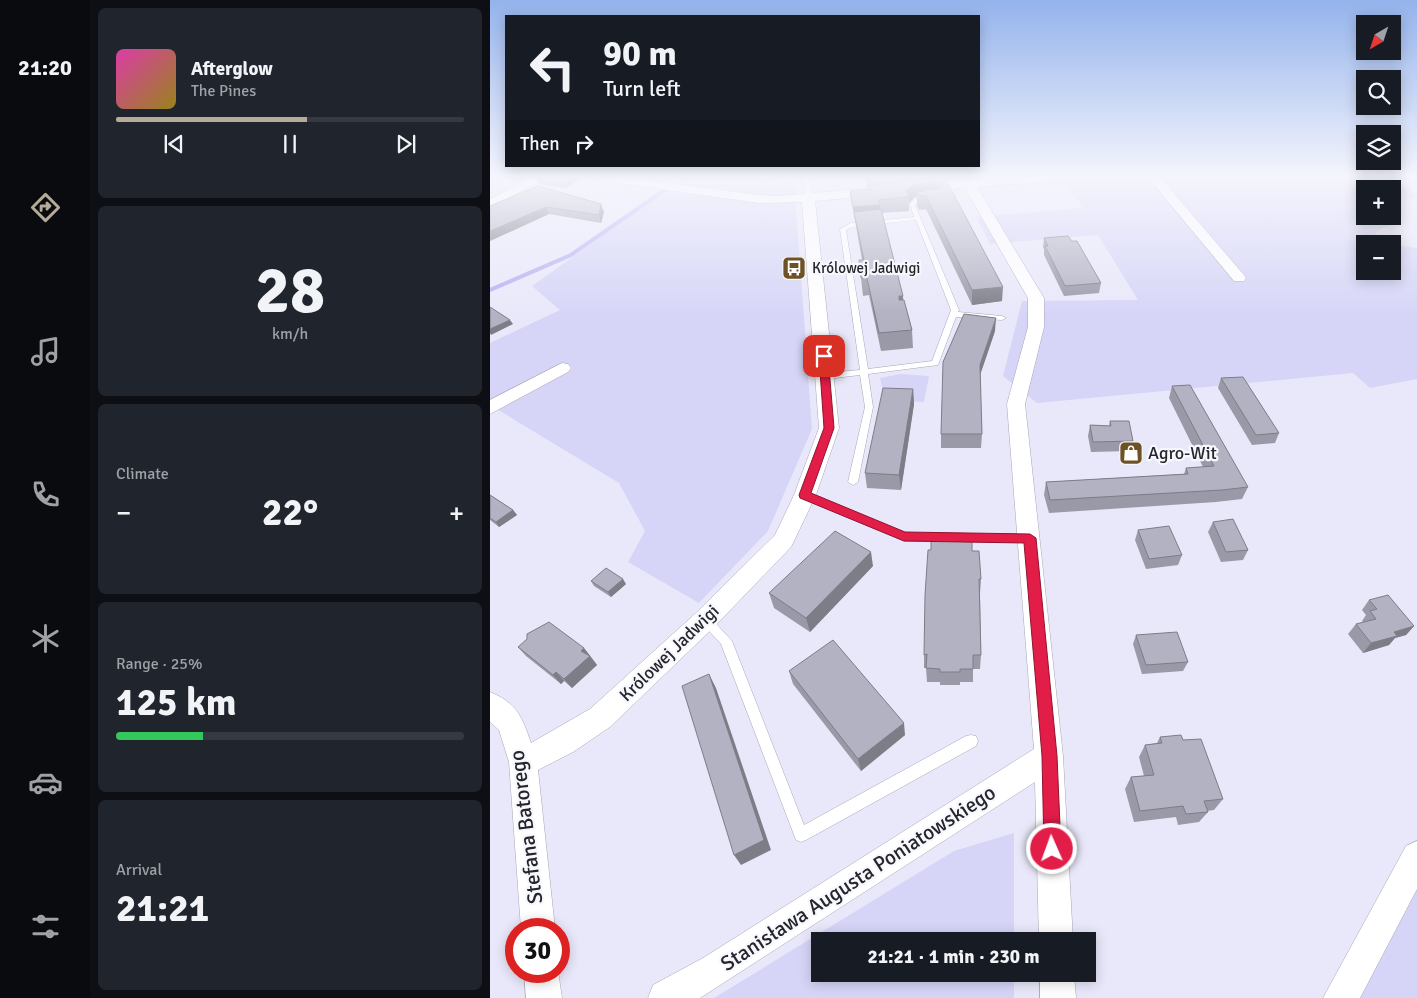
<!DOCTYPE html>
<html lang="en">
<head>
<meta charset="utf-8">
<style>
	body { margin:0; font-family:Signika,sans-serif; background:#20242c; color:#f1f3f6; height:100vh; display:flex; flex-direction:column; font-size:19px; white-space:nowrap }
	* { box-sizing:border-box; margin:0 }
	p { font-size:16px; color:#9ea1a6 }
	.icon { flex:none; width:28px; height:28px; fill:none; stroke:currentColor; stroke-width:2; stroke-linecap:round; stroke-linejoin:round }
	.map { position:relative; flex:1; overflow:hidden }
	.sheet { display:flex; flex-direction:column; gap:8px; padding:8px; background:#0d0f14; width:400px }
	.sheet>* { flex:none }
	.banner { position:absolute; left:15px; top:15px; width:475px; height:152px; border-radius:0px; box-shadow:0 2px 12px #0003; background:#171b24; color:#f1f3f6; overflow:hidden }
	.needle { width:32px; rotate:219deg }
	.fabs { position:absolute; left:866px; top:15px; display:grid; gap:10px }
	.fabs a { display:grid; place-items:center; width:45px; height:45px; border-radius:0px; background:#171b24; box-shadow:0 2px 12px #0003; font-size:25px }
	.speed { position:absolute; left:15px; top:918px; display:flex; gap:10px; font-size:25px; font-weight:700; text-align:center }
	.speed>* { display:grid; place-content:center; width:65px; height:65px; border-radius:50%; background:#171b24; box-shadow:0 2px 12px #0003; line-height:1 }
	.speed .limit { border:8px solid #d22; background:#fff; color:#111 }
	.pin { position:absolute; display:grid; place-items:center; width:42px; height:42px; color:#fff; margin:-21px; border-radius:10px; box-shadow:0 2px 8px #0006 }
	.me { position:absolute; width:55px; margin:-28px; rotate:358deg; stroke-linejoin:round; filter:drop-shadow(0 0 4px #0008) }
	.turn { display:flex; align-items:center; gap:18px; height:105px; padding:0 15px; font-size:22px }
	.turn .icon { width:65px; height:65px; stroke-width:2.5 }
	.turn b { display:block; font-size:35px; line-height:42px }
	.then { display:flex; align-items:center; height:48px; padding:0 15px; background:#0003; gap:10px; font-size:19px }
	.big { font-size:38px; font-weight:800; line-height:1.1 }
	.sheet .tile { flex:1; display:flex; flex-direction:column; justify-content:center; gap:8px; min-width:0; padding:0 18px; border-radius:8px; background:#20242c }
	.sheet .dial { align-items:center; gap:0 }
	.dial b { font-size:65px; line-height:1 }
	.song { display:flex; align-items:center; gap:15px }
	.cover { width:60px; height:60px; border-radius:8px; background:linear-gradient(135deg,hsl(320 70% 55%),hsl(50 70% 35%)) }
	.played { height:5px; border-radius:2px; background:linear-gradient(90deg,#b6ab98 55%,#363941 55%) }
	.keys { display:flex; justify-content:space-around; direction:ltr }
	.heat { display:flex; justify-content:space-between; align-items:center; font-size:28px; direction:ltr }
	.charge { height:8px; border-radius:4px; background:linear-gradient(90deg,#34c759 25%,#363941 0) }
	.trip { position:absolute; left:321px; top:932px; width:285px; height:50px; border-radius:0px; background:#171b24; box-shadow:0 2px 12px #0003; font-weight:800; line-height:50px; text-align:center }
	main { display:flex; flex:1; min-height:0 }
	.menu { display:flex; flex-direction:column; width:90px; justify-content:space-around; align-items:center; background:#090b0e; color:#9ea1a6 }
	.menu .icon { width:35px; height:35px }
	.menu .selected { color:#b6ab98 }
	.menu b { font-size:22px; color:#f1f3f6 }
	.map>svg:first-child { display:block }
	.green { fill:#d6d5f7 }
	.lines { fill:none; stroke-linecap:round; stroke-linejoin:round }
	.stream { stroke:#b6b2f3; stroke-width:4 }
	.lane-casing { stroke:#a7a7b8; stroke-width:1 }
	.street-casing { stroke:#a7a7b8; stroke-width:1 }
	.lane { fill:#fff; fill-rule:evenodd }
	.street { fill:#fff; fill-rule:evenodd }
	.wall { fill:#9999a8 }
	.shaded-wall { fill:#7d7d88 }
	.building { fill:#b2b2c3; stroke:#7d7d88 }
	.route { fill:#e11d48; stroke:#92132f }
	.labels { text-anchor:middle; dominant-baseline:central; stroke-width:4.5; stroke-linejoin:round; paint-order:stroke }
	.far-poi-label { font-size:15px; fill:#25252b; stroke:#f7f7fe; text-anchor:start }
	.poi-label { font-size:18px; fill:#25252b; stroke:#f7f7fe; text-anchor:start }
	.street-label { font-size:18px; fill:#25252b; stroke:#f7f7fe }
	.near-street-label { font-size:21px; fill:#25252b; stroke:#f7f7fe }
</style>
</head>
<body>
<main>
<nav class="menu">
<b>21:20</b>
<svg class="icon selected" aria-label="directions" viewBox="0 0 24 24"><path d="M12 3l9 9-9 9-9-9zM9 14v-3h6M13 9l2 2-2 2"/></svg>
<svg class="icon" aria-label="music" viewBox="0 0 24 24"><path d="M9 18V5l10-2v13"/><circle cx="6" cy="18" r="3"/><circle cx="16" cy="16" r="3"/></svg>
<svg class="icon" aria-label="phone" viewBox="0 0 24 24"><path d="M5 4h4l2 5-3 2q2 4 5 5l2-3 5 2v4C11 20 4 13 5 4z"/></svg>
<svg class="icon" aria-label="climate" viewBox="0 0 24 24"><path d="M12 3v18M4 7l16 10M4 17L20 7"/></svg>
<svg class="icon" aria-label="car" viewBox="0 0 24 24"><path d="M5 17H2v-5l4-1 3-4h7l3 4 3 1v5h-3M9 17h6M6 11h13"/><circle cx="7" cy="17" r="2"/><circle cx="17" cy="17" r="2"/></svg>
<svg class="icon" aria-label="filters" viewBox="0 0 24 24"><path d="M4 7h16M4 17h16"/><circle cx="9" cy="7" r="2"/><circle cx="15" cy="17" r="2"/></svg>
</nav>
<section class="sheet">
<div class="tile">
<div class="song"><i class="cover"></i><div><b>Afterglow</b><p>The Pines</p></div></div>
<div class="played"></div>
<div class="keys"><svg class="icon" aria-label="previous" viewBox="0 0 24 24"><path d="M18 5L8 12l10 7zM5 5v14"/></svg><svg class="icon" aria-label="pause" viewBox="0 0 24 24"><path d="M8 5v14M16 5v14"/></svg><svg class="icon" aria-label="next" viewBox="0 0 24 24"><path d="M6 5l10 7-10 7zM19 5v14"/></svg></div>
</div>
<div class="tile dial"><b>28</b><p>km/h</p></div>
<div class="tile"><p>Climate</p>
<div class="heat"><a>−</a><b class="big">22°</b><a>+</a></div>
</div>
<div class="tile"><p>Range · 25%</p><b class="big">125 km</b><div class="charge"></div></div>
<div class="tile"><p>Arrival</p><b class="big">21:21</b></div>
</section>
<div class="map">
<svg width="927" height="998" viewBox="0 0 927 998">
	<rect width="100%" height="100%" fill="#e9e8fa"/>
	<g class="green">
		<polygon points="196,176 265,176 304,181 322,429 278,531 209,603 138,562 155,531 129,483 0,405 0,343 70,310 42,286"/>
		<polygon points="490,176 900,176 927,196 903,202 902,189 875,189 875,216 902,216 903,210 912,216 885,233 898,244 875,244 875,271 902,271 903,245 927,248 927,379 880,388 863,373 547,403 513,376 532,301 648,300 608,235 500,244 486,217 593,208 575,181 498,187"/>
		<polygon points="410,374 439,376 434,402 395,400 390,378"/>
		<polygon points="524,833 524,941 330,941 330,974 524,974 524,998 224,998 464,851"/>
		<polygon points="927,857 927,998 851,998"/>
	</g>
	<g class="lines">
		<g class="stream">
			<polyline points="190,180 196,176"/>
			<polyline points="0,290 81,255 176,189"/>
		</g>
		<g class="lane-casing">
			<g id="lane">
				<polygon points="314,176 320,176 321,197 318,199 315,197"/>
				<path d="M439,197L441,198V200L429,202L425,205L469,310L468,312L512,316L516,318L512,320L466,317L448,365L378,374L383,407L368,482L363,485L358,482L375,407L370,375L336,379L332,376L336,373L370,370L350,229L361,223L424,217L420,204L425,199ZM426,220L461,310L442,361L378,369L356,230L362,227Z"/>
				<polygon points="315,491 415,533 540,534 544,535 545,538 544,541 540,542 414,541 311,498 310,495 311,492"/>
				<polygon points="215,615 219,616 242,641 314,825 476,736 481,735 486,736 488,741 486,746 316,840 311,842 306,840 231,644 209,620 211,616"/>
			</g>
		</g>
		<g class="street-casing">
			<g id="street">
				<polygon points="45,176 59,176 0,208 0,199"/>
				<path d="M99,176H128L269,195L289,196L390,187L396,191L390,195L325,201L349,428L326,495L304,541L301,547L224,627L120,727L83,752L48,770L65,929H31L19,762L9,730L0,722V692C27,703 32,717 41,743L100,709L206,613L285,535L304,495L329,428L312,202L269,203L105,180Z"/>
				<polygon points="536,176 582,176 576,180 487,187 554,298 554,327 535,404 573,756 583,941 549,941 545,782 210,998 158,998 163,985 213,958 544,749 517,404 538,327 538,298 475,188 430,192 424,188 430,184"/>
				<polygon points="657,176 669,176 754,275 756,278 754,281 744,281"/>
				<polygon points="72,363 78,364 81,368 78,372 0,414 0,400"/>
				<polygon points="927,841 927,889 870,998 833,998 916,846"/>
				<polygon points="34,971 68,971 72,998 36,998"/>
				<polygon points="550,974 584,974 586,998 550,998"/>
			</g>
		</g>
		<use href="#lane" class="lane"/>
		<use href="#street" class="street"/>
	</g>
	<g class="wall">
		<polygon points="0,176 42,176 31,181"/>
		<polygon points="49,176 95,176 75,188 49,184 46,177"/>
		<polygon points="374,176 473,176 473,177 455,179 512,301 482,305 436,209 429,210 427,206 427,197 425,197 419,203 419,211 392,213 413,296 413,300 422,330 423,348 391,351 379,295 373,296 369,260 372,260 362,204 360,191 379,189 379,187 377,187"/>
		<polygon points="48,186 114,212 111,223 59,214 0,241"/>
		<polygon points="554,238 582,241 611,283 609,293 574,296 554,255 554,249 553,247"/>
		<polygon points="505,331 490,375 492,434 491,448 451,448 451,434"/>
		<polygon points="731,378 789,433 785,443 762,445 728,388"/>
		<polygon points="682,386 758,487 752,499 726,502 559,513 554,495 556,482 694,474 696,468 713,467 679,398"/>
		<polygon points="423,389 424,404 411,490 377,488 375,473"/>
		<polygon points="620,421 643,441 640,451 601,452 598,436 600,425 619,426"/>
		<polygon points="0,495 23,510 27,515 9,527 0,520"/>
		<polygon points="723,522 758,550 753,560 731,562 718,532"/>
		<polygon points="648,530 692,555 688,565 656,569 645,540"/>
		<polygon points="482,551 491,579 490,594 491,655 490,669 483,669 483,682 470,682 470,685 450,685 450,682 437,682 436,668 434,668 434,655"/>
		<polygon points="383,566 320,632 284,608 279,593"/>
		<polygon points="101,581 136,584 121,597 104,586"/>
		<polygon points="879,600 924,626 916,635 905,638 899,645 873,653 858,634 866,624 873,622 872,621 876,615 872,610"/>
		<polygon points="646,635 698,662 693,671 652,674 643,644"/>
		<polygon points="28,647 94,648 107,665 82,688 74,681 71,684 36,656"/>
		<polygon points="299,671 415,735 371,771 303,684"/>
		<polygon points="670,737 693,740 733,799 724,810 717,811 718,812 709,822 688,825 686,817 644,822 635,789 641,777 654,776 649,757 655,745 667,743"/>
	</g>
	<g class="shaded-wall">
		<polygon points="29,176 42,176 31,181"/>
		<polygon points="82,176 95,176 75,188 73,182"/>
		<polygon points="450,176 473,176 473,177 450,179"/>
		<polygon points="449,181 449,194 427,192 427,197 425,197 419,203 419,197 416,191 424,184"/>
		<polygon points="111,204 114,212 111,223 109,215"/>
		<polygon points="390,205 391,218 364,212 365,221 363,207"/>
		<polygon points="56,207 59,214 0,241 0,231"/>
		<polygon points="513,287 512,301 482,305 482,290"/>
		<polygon points="409,296 413,296 414,313 410,314"/>
		<polygon points="506,318 505,331 489,378 490,365"/>
		<polygon points="20,320 23,324 1,335 0,333 0,329"/>
		<polygon points="423,389 424,404 411,490 409,475"/>
		<polygon points="23,510 27,515 9,527 6,522"/>
		<polygon points="381,552 383,566 320,632 316,618"/>
		<polygon points="133,579 136,584 121,597 118,592"/>
		<polygon points="924,626 916,635 905,638 899,645 873,653 881,643 904,632"/>
		<polygon points="94,648 107,665 82,688 74,679 91,651"/>
		<polygon points="66,672 74,681 71,684 63,675"/>
		<polygon points="219,674 226,688 281,850 251,865 244,855"/>
		<polygon points="414,723 415,735 371,771 368,759"/>
	</g>
	<g class="building">
		<polygon points="49,176 82,176 73,182 46,177"/>
		<polygon points="455,178 513,287 482,290 436,196 429,196 427,192 451,188 453,183 449,181 424,184 416,191 419,197 388,200 390,205 363,207 360,191 380,189 379,185"/>
		<polygon points="48,186 111,204 109,215 56,207 0,231 0,206"/>
		<polygon points="391,209 413,296 409,296 409,300 414,300 422,330 389,333 377,278 371,278 369,260 374,260 364,212"/>
		<polygon points="578,236 582,241 587,241 611,283 575,286 555,246 558,246 554,238"/>
		<polygon points="0,307 20,320 0,329"/>
		<polygon points="474,314 506,318 490,365 492,434 451,434 453,362"/>
		<polygon points="753,377 789,433 766,435 731,378"/>
		<polygon points="700,385 758,487 732,490 560,500 556,482 698,474 696,468 724,466 682,386"/>
		<polygon points="393,388 423,389 409,475 375,473"/>
		<polygon points="620,421 639,421 643,441 603,442 600,425 621,426"/>
		<polygon points="0,495 23,510 6,522 0,518"/>
		<polygon points="743,519 758,550 736,552 723,522"/>
		<polygon points="679,526 692,555 659,559 648,530"/>
		<polygon points="345,531 381,552 316,618 279,593"/>
		<polygon points="441,541 482,541 482,551 489,551 491,579 489,579 491,655 483,655 483,669 470,669 470,672 450,672 450,669 436,668 437,654 434,655 435,595 438,550 441,550"/>
		<polygon points="116,568 133,579 118,592 101,581"/>
		<polygon points="898,595 924,626 904,632 907,636 881,643 866,624 886,619 880,611 887,609 879,600"/>
		<polygon points="59,622 94,648 91,651 100,656 74,679 66,672 63,675 28,647 37,639 37,634"/>
		<polygon points="687,632 698,662 656,665 646,635"/>
		<polygon points="343,640 414,723 368,759 299,671"/>
		<polygon points="219,674 274,840 244,855 192,686"/>
		<polygon points="691,735 693,740 711,739 733,799 714,801 718,812 696,814 693,806 650,811 641,777 664,775 655,745 672,743 670,737"/>
	</g>
	<linearGradient id="sky" x2="0" y2="1"><stop stop-color="#94b3ec"/><stop offset="0.56" stop-color="#f5f5fd"/><stop offset="1" stop-color="#f5f5fd" stop-opacity="0"/></linearGradient>
	<rect width="927" height="315" fill="url(#sky)"/>
	<polygon class="route" points="334,353 338,356 344,428 321,493 415,532 540,534 546,538 567,756 571,849 568,855 562,857 557,855 554,849 552,756 534,543 414,541 310,498 309,495 334,428 329,356"/>
	<defs>
		<g id="bus-square" transform="scale(1.25)"><rect x="-9" y="-9" width="18" height="18" rx="4" fill="#6e5225" stroke="#f7f7fe"/><path d="M-5-6H5V4H4V6H2V4H-2V6H-4V4H-5ZM-3.5-4V0h7V-4ZM-3.5 1.2v1.5H-2V1.2ZM2 1.2v1.5H3.5V1.2Z" fill="#fff"/></g>
		<g id="shop-square" transform="scale(1.25)"><rect x="-9" y="-9" width="18" height="18" rx="4" fill="#6e5225" stroke="#f7f7fe"/><path d="M-5-2.5h2.3a2.7 3.5 0 0 1 5.4 0H5L5.5 6h-11ZM-1.5-2.5h3a1.5 2.3 0 0 0-3 0Z" fill="#fff"/></g>
	</defs>
	<g fill-rule="evenodd">
		<use href="#bus-square" x="304" y="268"/>
		<use href="#shop-square" x="641" y="453"/>
	</g>
	<g class="labels">
		<g class="far-poi-label">
			<text x="322" y="268">Królowej Jadwigi</text>
		</g>
		<g class="poi-label">
			<text x="658" y="453">Agro-Wit</text>
		</g>
		<g class="street-label">
			<text transform="translate(179 653) rotate(-44)">Królowej Jadwigi</text>
		</g>
		<g class="near-street-label">
			<text transform="translate(36 827) rotate(-97)">Stefana Batorego</text>
			<text transform="translate(368 878) rotate(-33)">Stanisława Augusta Poniatowskiego</text>
		</g>
	</g>
</svg>
<div class="fabs">
<a><svg class="needle" viewBox="-14 -14 28 28"><path d="M0-13l5 13h-10z" fill="#e53935"/><path d="M0 13l5-13h-10z" fill="#9ea1a6"/></svg></a>
<a><svg class="icon" aria-label="search" viewBox="0 0 24 24"><circle cx="10" cy="10" r="6"/><path d="M15 15l6 6"/></svg></a>
<a><svg class="icon" aria-label="layers" viewBox="0 0 24 24"><path d="M12 4l9 5-9 5-9-5zM3 14l9 5 9-5"/></svg></a>
<a>+</a>
<a>−</a>
</div>
<div class="speed"><div class="limit">30</div></div>
<div class="pin" style="left:334px;top:356px;background:#d93025"><svg class="icon" aria-label="arrive" viewBox="0 0 24 24"><path d="M6 21V4h12l-3 4 3 4H6"/></svg></div>
<svg class="me" style="left:562px;top:849px" viewBox="-20 -20 40 40"><circle r="17" fill="#e11d48" stroke="#fff" stroke-width="3"/><path d="M0-11L8 9 0 5-8 9z" fill="#fff"/></svg>
<div class="trip">21:21 · 1 min · 230 m</div>
<div class="banner">
<div class="turn"><svg class="icon" aria-label="left" viewBox="0 0 24 24"><path d="M17 20v-9H6M10 6l-5 5 5 5"/></svg><div><b>90 m</b>Turn left</div></div>
<div class="then">Then<svg class="icon" aria-label="right" viewBox="0 0 24 24"><path d="M7 20v-9h11M14 6l5 5-5 5"/></svg></div>
</div>
</div>
</main>
</body>
</html>
